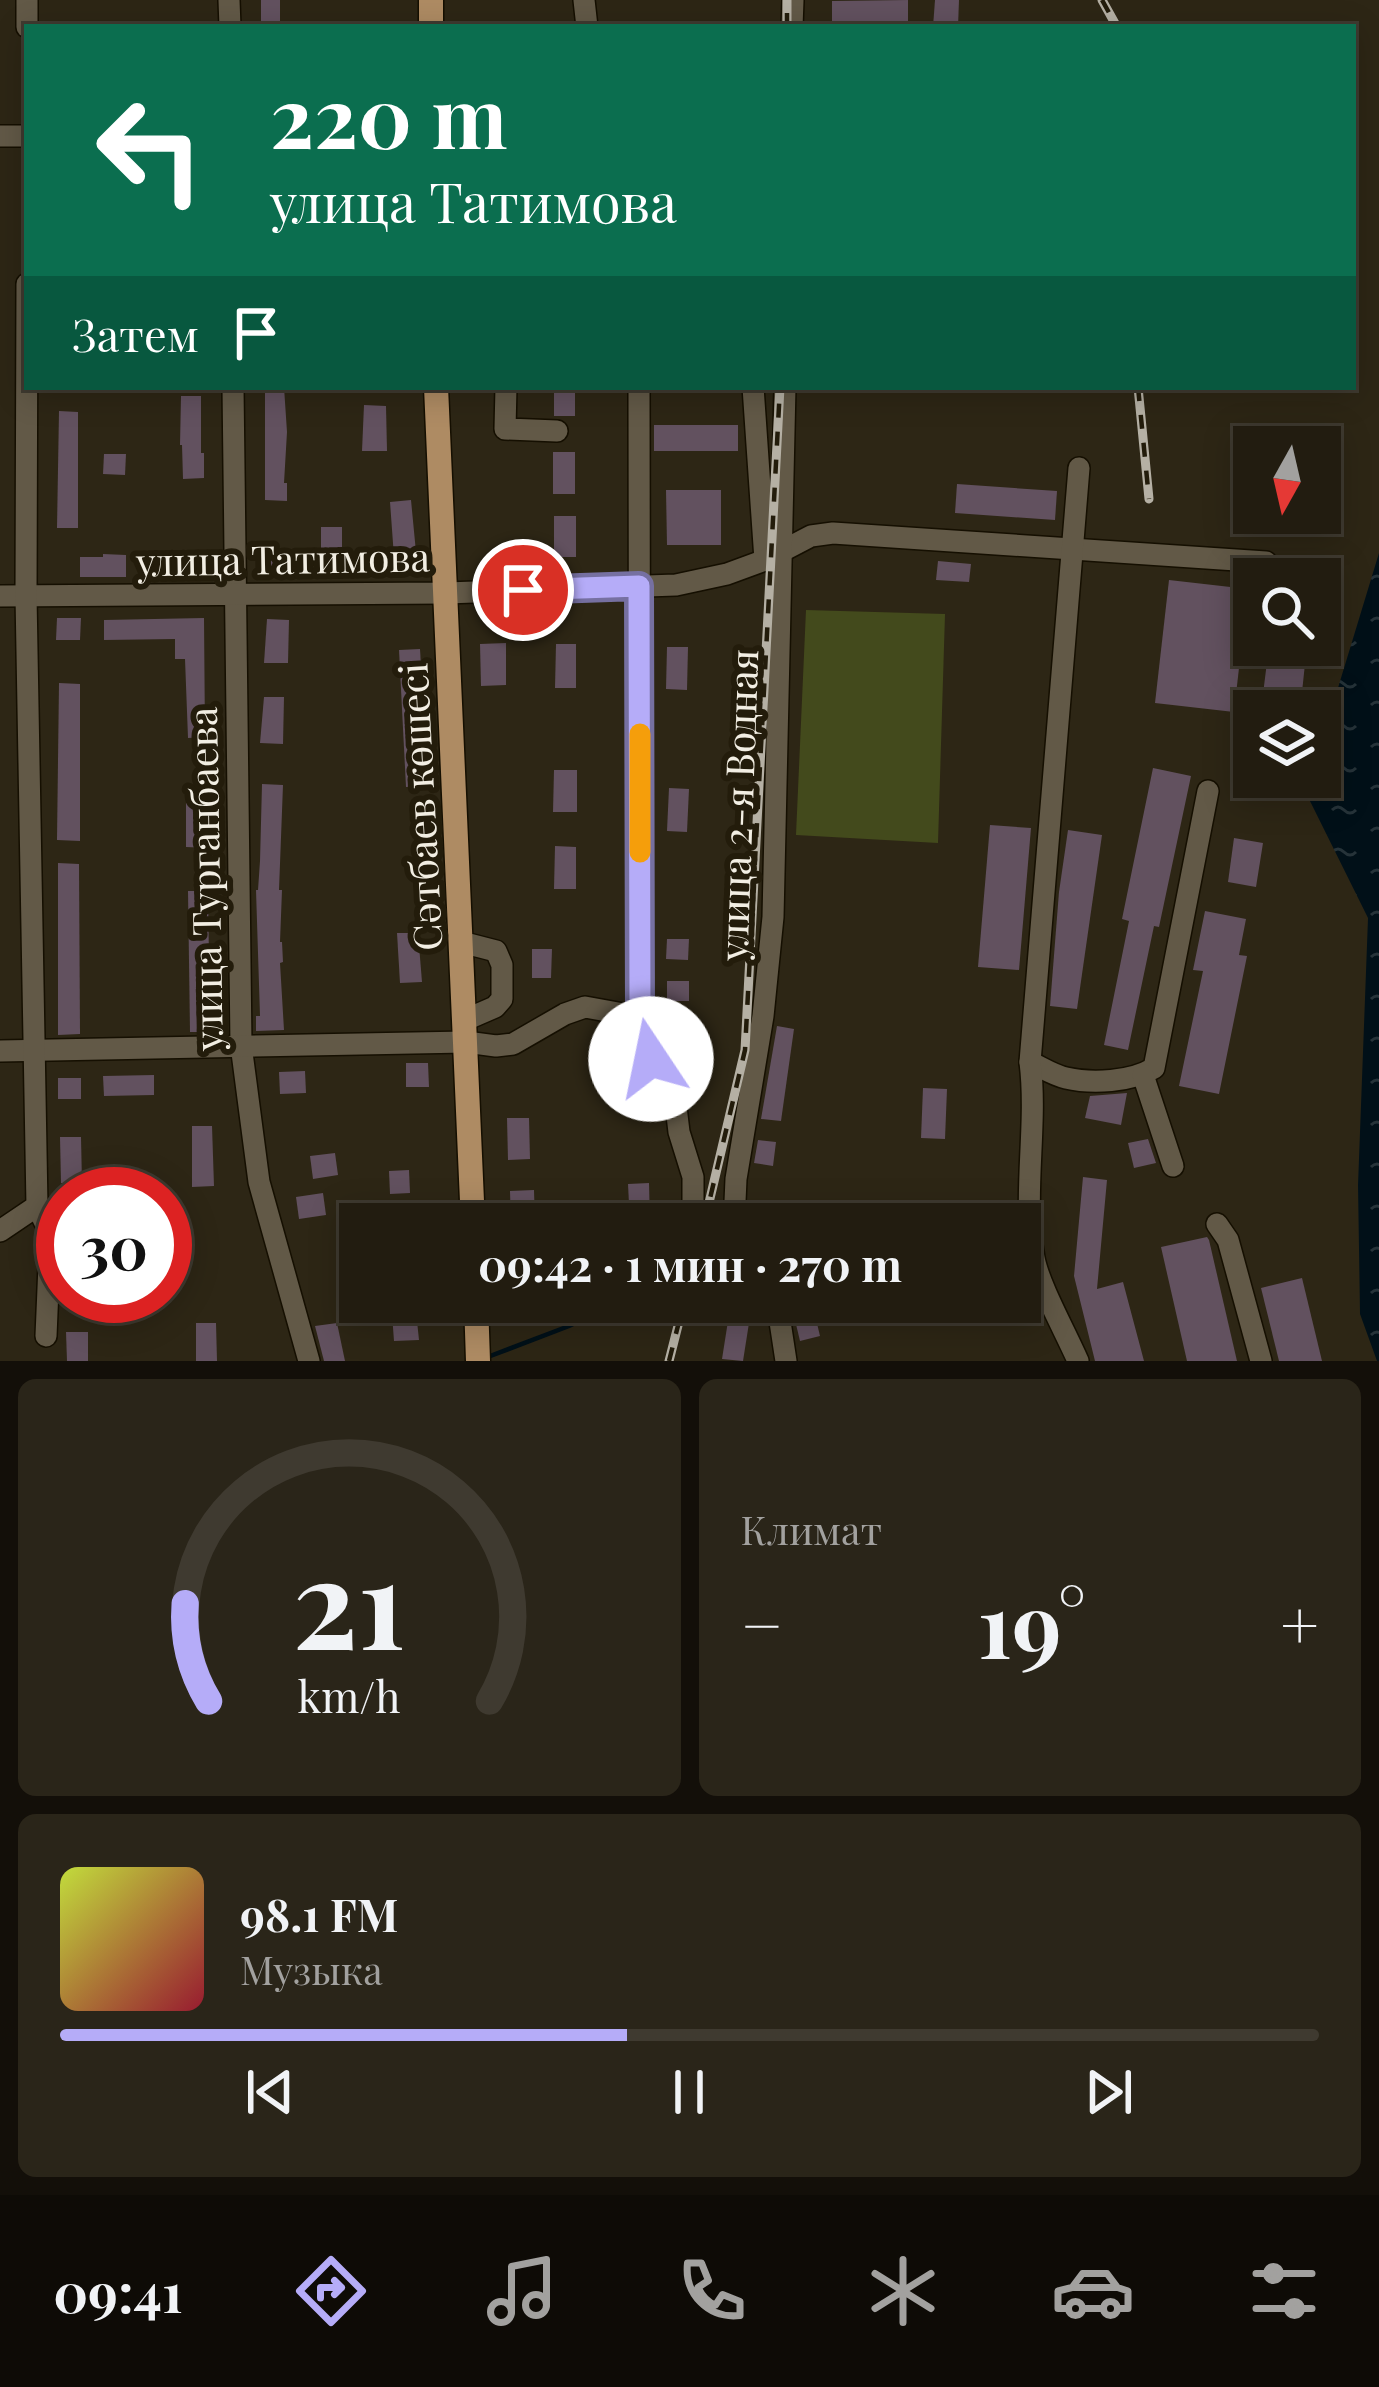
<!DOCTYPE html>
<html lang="ru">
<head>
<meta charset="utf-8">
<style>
	body { margin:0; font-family:"Playfair Display",serif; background:#2a2519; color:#f1f3f6; height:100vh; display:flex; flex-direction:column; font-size:45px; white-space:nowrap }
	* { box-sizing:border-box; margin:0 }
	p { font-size:39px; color:#a2a19f }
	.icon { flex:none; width:66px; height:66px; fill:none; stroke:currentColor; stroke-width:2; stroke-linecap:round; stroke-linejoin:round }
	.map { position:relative; height:1361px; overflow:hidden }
	.panel { display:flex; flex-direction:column; gap:18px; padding:18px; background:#130f09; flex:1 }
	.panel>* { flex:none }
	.hud { position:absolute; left:24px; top:24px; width:1332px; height:366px; border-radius:0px; box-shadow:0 6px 30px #0003,0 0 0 3px #3f3a30; background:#0b6e4f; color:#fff; overflow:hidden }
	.needle { width:78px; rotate:188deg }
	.buttons { position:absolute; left:1233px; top:426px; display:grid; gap:24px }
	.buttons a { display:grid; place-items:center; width:108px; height:108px; border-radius:0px; background:#221c10; box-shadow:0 6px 30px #0003,0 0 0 3px #3f3a30; font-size:60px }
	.speed { position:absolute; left:36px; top:1167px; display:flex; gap:24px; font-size:60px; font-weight:700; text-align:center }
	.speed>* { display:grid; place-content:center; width:156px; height:156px; border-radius:50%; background:#221c10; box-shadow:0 6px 30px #0003,0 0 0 3px #3f3a30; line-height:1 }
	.speed .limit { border:18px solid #d22; background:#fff; color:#111 }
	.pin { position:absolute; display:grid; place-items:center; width:102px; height:102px; color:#fff; margin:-51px; border:6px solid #fff; border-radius:50%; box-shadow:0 3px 12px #0007 }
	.me { position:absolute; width:132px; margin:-66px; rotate:349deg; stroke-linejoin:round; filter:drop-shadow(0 0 9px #0008) }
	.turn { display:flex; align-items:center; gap:42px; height:252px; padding:0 48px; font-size:54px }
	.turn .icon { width:156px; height:156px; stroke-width:2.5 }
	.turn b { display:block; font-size:84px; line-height:102px }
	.then { display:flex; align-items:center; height:114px; padding:0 48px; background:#0003; gap:24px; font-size:45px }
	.big { font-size:90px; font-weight:700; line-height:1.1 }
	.panel .tile { flex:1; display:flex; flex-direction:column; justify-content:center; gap:18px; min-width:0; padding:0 42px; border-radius:18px; background:#2a2519 }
	.panel .dial { align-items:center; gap:0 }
	.dial svg { height:312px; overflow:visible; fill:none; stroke:#3f3a30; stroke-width:7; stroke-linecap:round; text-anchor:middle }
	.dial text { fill:#f1f3f6; stroke:none }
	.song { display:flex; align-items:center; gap:36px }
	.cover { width:144px; height:144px; border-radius:18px; background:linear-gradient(135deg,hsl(70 70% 55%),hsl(350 70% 35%)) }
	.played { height:12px; border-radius:6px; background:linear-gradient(90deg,#b5acf8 45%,#3f3a30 45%) }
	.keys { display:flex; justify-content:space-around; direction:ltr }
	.heat { display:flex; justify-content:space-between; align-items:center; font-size:66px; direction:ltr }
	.panel .tiles { flex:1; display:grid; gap:18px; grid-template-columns:1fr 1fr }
	.tile:last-child { grid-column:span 2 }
	.trip { position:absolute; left:339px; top:1203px; width:702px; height:120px; border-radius:0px; background:#221c10; box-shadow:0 6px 30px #0003,0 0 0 3px #3f3a30; font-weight:700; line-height:120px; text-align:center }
	.tabs { display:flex; height:192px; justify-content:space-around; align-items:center; background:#0e0b06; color:#a2a19f }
	.tabs .icon { width:84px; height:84px }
	.tabs .active { color:#b5acf8 }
	.tabs b { font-size:54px; color:#f1f3f6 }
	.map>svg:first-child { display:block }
	.garden { fill:#434a1c }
	.water { fill:url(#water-ripples) }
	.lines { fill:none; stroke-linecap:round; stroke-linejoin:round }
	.stream { stroke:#011018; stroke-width:4.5 }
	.building { fill:#62515f }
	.minor-casing { stroke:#150f01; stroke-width:24 }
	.major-casing { stroke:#150f01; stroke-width:27 }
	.minor { stroke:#625947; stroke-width:21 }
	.major { stroke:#ae8b63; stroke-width:24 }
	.rail-casing { stroke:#b5b0a4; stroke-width:9 }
	.rail { stroke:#231c0b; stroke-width:4.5; stroke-dasharray:14; stroke-linecap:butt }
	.route-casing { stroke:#7670a1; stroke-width:30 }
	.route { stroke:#b5acf8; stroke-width:21 }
	.slow { stroke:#f59e0b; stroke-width:21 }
	.labels { text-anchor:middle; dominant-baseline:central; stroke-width:12; stroke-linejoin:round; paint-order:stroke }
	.street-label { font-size:39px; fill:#f2eee3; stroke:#231c0b }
</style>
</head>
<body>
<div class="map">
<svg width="1379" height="1361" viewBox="0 0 1379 1361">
	<defs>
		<pattern id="water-ripples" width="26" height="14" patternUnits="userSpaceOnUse" patternTransform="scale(3)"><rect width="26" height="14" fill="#011018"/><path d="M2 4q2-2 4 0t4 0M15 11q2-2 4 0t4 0" fill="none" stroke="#263339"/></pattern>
	</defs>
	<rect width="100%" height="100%" fill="#2d2615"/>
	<polygon class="garden" points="806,610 945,614 938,843 796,835"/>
	<polygon class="water" points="1379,553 1379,1361 1377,1361 1360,1314 1358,1185 1368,918 1306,793 1311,777 1320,777 1320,747"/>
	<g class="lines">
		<polyline class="stream" points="485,1358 569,1326 618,1302"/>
	</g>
	<g class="building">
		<rect x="261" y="0" width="19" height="27"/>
		<polygon points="908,0 908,27 844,27 844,24 832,23 832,1"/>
		<polygon points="935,0 959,0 958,27 933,27"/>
		<polygon points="265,387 284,387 287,432 284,483 287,483 287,501 265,500"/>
		<rect x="554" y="387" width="21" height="29"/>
		<polygon points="181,396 201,396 201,453 204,453 204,478 183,479 182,445 180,445"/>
		<polygon points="364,405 386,406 387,451 362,451"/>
		<polygon points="59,411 78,412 78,528 57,528"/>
		<rect x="654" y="425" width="84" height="26"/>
		<rect x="553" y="452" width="22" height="42"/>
		<polygon points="104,454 126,454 125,475 103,474"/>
		<polygon points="957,484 1057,491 1055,520 955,513"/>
		<polygon points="666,490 721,490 721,545 667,545"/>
		<polygon points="411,500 418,573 334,576 334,556 394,557 390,502"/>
		<rect x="554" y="516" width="22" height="41"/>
		<rect x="321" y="527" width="21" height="22"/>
		<polygon points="103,554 126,555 126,577 80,577 80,557 103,557"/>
		<polygon points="267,554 291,556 290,575 266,574"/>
		<polygon points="938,561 971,564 969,582 936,580"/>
		<polygon points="1169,580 1248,589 1234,712 1155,703"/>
		<polygon points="57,618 81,618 80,640 56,640"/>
		<polygon points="204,618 205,737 188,738 185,659 175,659 175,639 104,640 104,620"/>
		<polygon points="267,619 289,620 288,663 264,663"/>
		<polygon points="506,643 506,685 481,686 480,644"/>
		<polygon points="556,644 576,644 576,688 555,688"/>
		<polygon points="1269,645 1307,645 1300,711 1261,711"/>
		<polygon points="667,647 688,647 687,690 666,689"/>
		<polygon points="420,649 428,786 406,787 399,650"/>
		<polygon points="59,683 80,684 80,841 57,840"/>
		<polygon points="264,697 284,697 283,744 260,743"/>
		<polygon points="1153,768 1191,776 1159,927 1154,926 1128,1050 1104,1045 1129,921 1122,919"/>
		<polygon points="554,770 577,770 577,812 553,812"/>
		<polygon points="262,784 283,785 279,890 282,890 280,942 282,942 283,962 280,963 284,1030 256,1031 256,1016 260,1016 256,890 258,890 260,861"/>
		<polygon points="669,788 689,789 687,832 667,831"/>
		<polygon points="186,802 207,802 208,848 186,847"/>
		<polygon points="990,825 1031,828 1019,970 978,967"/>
		<polygon points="1068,830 1102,835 1077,1009 1050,1006 1059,892"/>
		<polygon points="1234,838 1263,843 1256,887 1228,882"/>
		<polygon points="555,846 576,847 576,889 554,889"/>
		<polygon points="58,863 79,864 80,1034 58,1035"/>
		<polygon points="188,891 208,891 210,1032 190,1032"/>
		<polygon points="724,907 746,907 745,930 724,929"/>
		<polygon points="1205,911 1246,919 1239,955 1247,956 1219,1094 1179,1086 1203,971 1193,970"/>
		<polygon points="397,933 418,933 422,982 400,983"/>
		<polygon points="667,939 689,939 688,960 666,959"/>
		<polygon points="532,949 552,949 551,978 532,978"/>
		<rect x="667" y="981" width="22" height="20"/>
		<polygon points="777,1026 794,1029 781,1121 761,1119"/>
		<polygon points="406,1063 428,1063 429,1087 406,1087"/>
		<polygon points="305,1071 306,1093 280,1094 279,1072"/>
		<polygon points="154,1075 154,1095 104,1096 103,1076"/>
		<rect x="58" y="1078" width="23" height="21"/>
		<polygon points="923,1088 947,1089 945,1139 921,1138"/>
		<polygon points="1127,1093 1121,1125 1085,1118 1090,1096"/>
		<polygon points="507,1118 529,1118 530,1159 508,1160"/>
		<polygon points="192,1126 212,1126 214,1186 192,1187"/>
		<polygon points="60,1137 81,1137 82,1183 61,1183"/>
		<polygon points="1148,1139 1156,1163 1134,1168 1128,1143"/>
		<polygon points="758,1140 776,1142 773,1166 754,1163"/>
		<polygon points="335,1153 338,1175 313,1179 310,1156"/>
		<polygon points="409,1170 410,1193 390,1194 389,1171"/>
		<polygon points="1083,1177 1107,1180 1097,1289 1123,1282 1144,1361 1095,1361 1074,1276"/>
		<polygon points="649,1183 650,1224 630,1224 628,1184"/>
		<polygon points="534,1190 535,1224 511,1224 510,1191"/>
		<polygon points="323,1193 326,1215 299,1219 296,1197"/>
		<polygon points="360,1212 360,1234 342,1237 338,1215"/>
		<polygon points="1207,1237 1209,1240 1237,1361 1187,1361 1161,1247"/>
		<polygon points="1302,1278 1322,1361 1279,1361 1261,1288"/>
		<polygon points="353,1302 415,1302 419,1340 394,1341 392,1314 356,1319"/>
		<polygon points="731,1302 752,1304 743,1361 722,1359"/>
		<polygon points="815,1315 820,1336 800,1341 795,1320"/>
		<polygon points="196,1323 216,1323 217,1361 196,1361"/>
		<polygon points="337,1323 345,1361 324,1361 315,1326"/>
		<polygon points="66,1332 88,1332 88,1361 67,1361"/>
	</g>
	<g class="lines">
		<g class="minor-casing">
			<g id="minor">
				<polyline points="229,0 230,27"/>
				<polyline points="584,0 587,27"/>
				<polyline points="27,27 27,0"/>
				<polyline points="792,27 793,0"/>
				<polyline points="0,136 27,136"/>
				<polyline points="233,387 241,1045 259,1182 309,1361"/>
				<polyline points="506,387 505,429 557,431"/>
				<polyline points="639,387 640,1017 651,1059 674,1090 679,1132 693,1177 693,1224"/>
				<polyline points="753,387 765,560"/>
				<polyline points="0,596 446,593 676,585 727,574 765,560 811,536 833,533 1266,562"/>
				<polyline points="461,942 496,951 502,965 502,999 495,1007 465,1020"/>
				<polyline points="0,1051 466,1042 496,1046 513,1044 565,1014 585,1007 640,1017"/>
				<path d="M1030,1062C1041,1067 1053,1075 1066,1078C1092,1084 1131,1082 1154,1068L1208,791"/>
				<polyline points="1143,1075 1173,1166"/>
				<polyline points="37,1206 47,1227 50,1241 46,1336"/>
				<polyline points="734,1224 736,1179 763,1016 773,917 785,387"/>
				<polyline points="1217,1224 1228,1240 1261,1361"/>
				<polyline points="0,1231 37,1206 26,596 27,284"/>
				<polyline points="777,1302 786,1361"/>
				<path d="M1078,1361C1066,1333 1039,1285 1034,1258C1022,1193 1038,1127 1030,1062L1079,468"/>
			</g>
		</g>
		<g class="major-casing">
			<g id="major">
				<polyline points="431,0 431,27"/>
				<polyline points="436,387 473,1224"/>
				<polyline points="476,1302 478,1361"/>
			</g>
		</g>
		<use href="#minor" class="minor"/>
		<use href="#major" class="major"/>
		<g class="rail-casing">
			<g id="rail">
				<polyline points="1102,0 1117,27"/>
				<polyline points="787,27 787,0"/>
				<polyline points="1138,387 1149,499"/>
				<polyline points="704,1224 745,1050 780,387"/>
				<polyline points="669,1361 684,1302"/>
			</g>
		</g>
		<use href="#rail" class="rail"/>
	</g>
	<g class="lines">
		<g class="route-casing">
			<polyline id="route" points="523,590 639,586 640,1016 651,1059"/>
		</g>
		<use href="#route" class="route"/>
		<polyline class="slow" points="640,734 640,852"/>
	</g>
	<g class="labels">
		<g class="street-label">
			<text transform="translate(283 558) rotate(-1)">улица Татимова</text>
			<text transform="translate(737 805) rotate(-88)">улица 2-я Водная</text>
			<text transform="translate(419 807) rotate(-93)">Сәтбаев көшесі</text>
			<text transform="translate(204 879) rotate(-91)">улица Турганбаева</text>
		</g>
	</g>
</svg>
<div class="buttons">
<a><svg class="needle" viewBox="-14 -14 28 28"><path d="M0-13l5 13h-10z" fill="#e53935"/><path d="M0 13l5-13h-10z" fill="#a2a19f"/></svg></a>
<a><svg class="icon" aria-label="search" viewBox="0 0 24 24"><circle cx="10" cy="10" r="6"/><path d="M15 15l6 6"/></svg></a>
<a><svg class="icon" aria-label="layers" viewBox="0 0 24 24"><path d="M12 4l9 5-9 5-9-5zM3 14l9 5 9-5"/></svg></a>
</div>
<div class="speed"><div class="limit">30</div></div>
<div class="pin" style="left:523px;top:590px;background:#d93025"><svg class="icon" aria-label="arrive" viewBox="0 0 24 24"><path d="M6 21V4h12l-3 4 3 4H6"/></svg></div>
<svg class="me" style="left:651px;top:1059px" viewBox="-20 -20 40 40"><circle r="19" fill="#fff"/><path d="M0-13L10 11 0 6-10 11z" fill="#b5acf8"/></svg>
<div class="trip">09:42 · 1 мин · 270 m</div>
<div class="hud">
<div class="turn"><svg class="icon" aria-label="left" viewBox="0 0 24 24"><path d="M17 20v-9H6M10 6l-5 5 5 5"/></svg><div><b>220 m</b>улица Татимова</div></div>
<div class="then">Затем<svg class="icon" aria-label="arrive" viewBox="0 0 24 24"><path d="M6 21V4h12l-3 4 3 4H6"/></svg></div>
</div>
</div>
<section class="panel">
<div class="tiles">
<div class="tile dial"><svg viewBox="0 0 100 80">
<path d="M14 69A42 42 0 1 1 86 69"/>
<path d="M14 69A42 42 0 0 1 8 44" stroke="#b5acf8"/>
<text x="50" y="56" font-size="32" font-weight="700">21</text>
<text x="50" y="72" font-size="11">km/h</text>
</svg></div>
<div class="tile"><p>Климат</p>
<div class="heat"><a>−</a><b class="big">19°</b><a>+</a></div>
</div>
<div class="tile">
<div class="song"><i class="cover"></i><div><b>98.1 FM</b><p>Музыка</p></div></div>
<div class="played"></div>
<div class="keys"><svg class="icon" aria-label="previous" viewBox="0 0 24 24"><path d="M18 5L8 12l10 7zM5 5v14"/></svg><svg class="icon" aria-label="pause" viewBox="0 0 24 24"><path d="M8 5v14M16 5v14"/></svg><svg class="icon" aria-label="next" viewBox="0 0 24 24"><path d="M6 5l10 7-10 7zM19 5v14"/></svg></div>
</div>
</div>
</section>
<nav class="tabs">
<b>09:41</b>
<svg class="icon active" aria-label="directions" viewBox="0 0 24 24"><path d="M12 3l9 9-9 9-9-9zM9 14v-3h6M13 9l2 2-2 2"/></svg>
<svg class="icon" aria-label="music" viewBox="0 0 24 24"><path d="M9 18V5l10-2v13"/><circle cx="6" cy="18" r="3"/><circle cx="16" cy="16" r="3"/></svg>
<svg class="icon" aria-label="phone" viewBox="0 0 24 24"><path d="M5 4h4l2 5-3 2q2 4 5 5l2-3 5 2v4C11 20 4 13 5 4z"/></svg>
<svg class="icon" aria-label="climate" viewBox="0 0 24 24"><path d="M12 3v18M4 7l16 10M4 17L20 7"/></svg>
<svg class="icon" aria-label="car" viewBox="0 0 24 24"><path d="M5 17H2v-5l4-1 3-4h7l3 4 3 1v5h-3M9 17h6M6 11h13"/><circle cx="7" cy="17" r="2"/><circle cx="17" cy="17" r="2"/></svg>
<svg class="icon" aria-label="filters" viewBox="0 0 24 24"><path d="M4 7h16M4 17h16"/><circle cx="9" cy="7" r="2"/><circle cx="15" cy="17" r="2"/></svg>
</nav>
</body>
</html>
